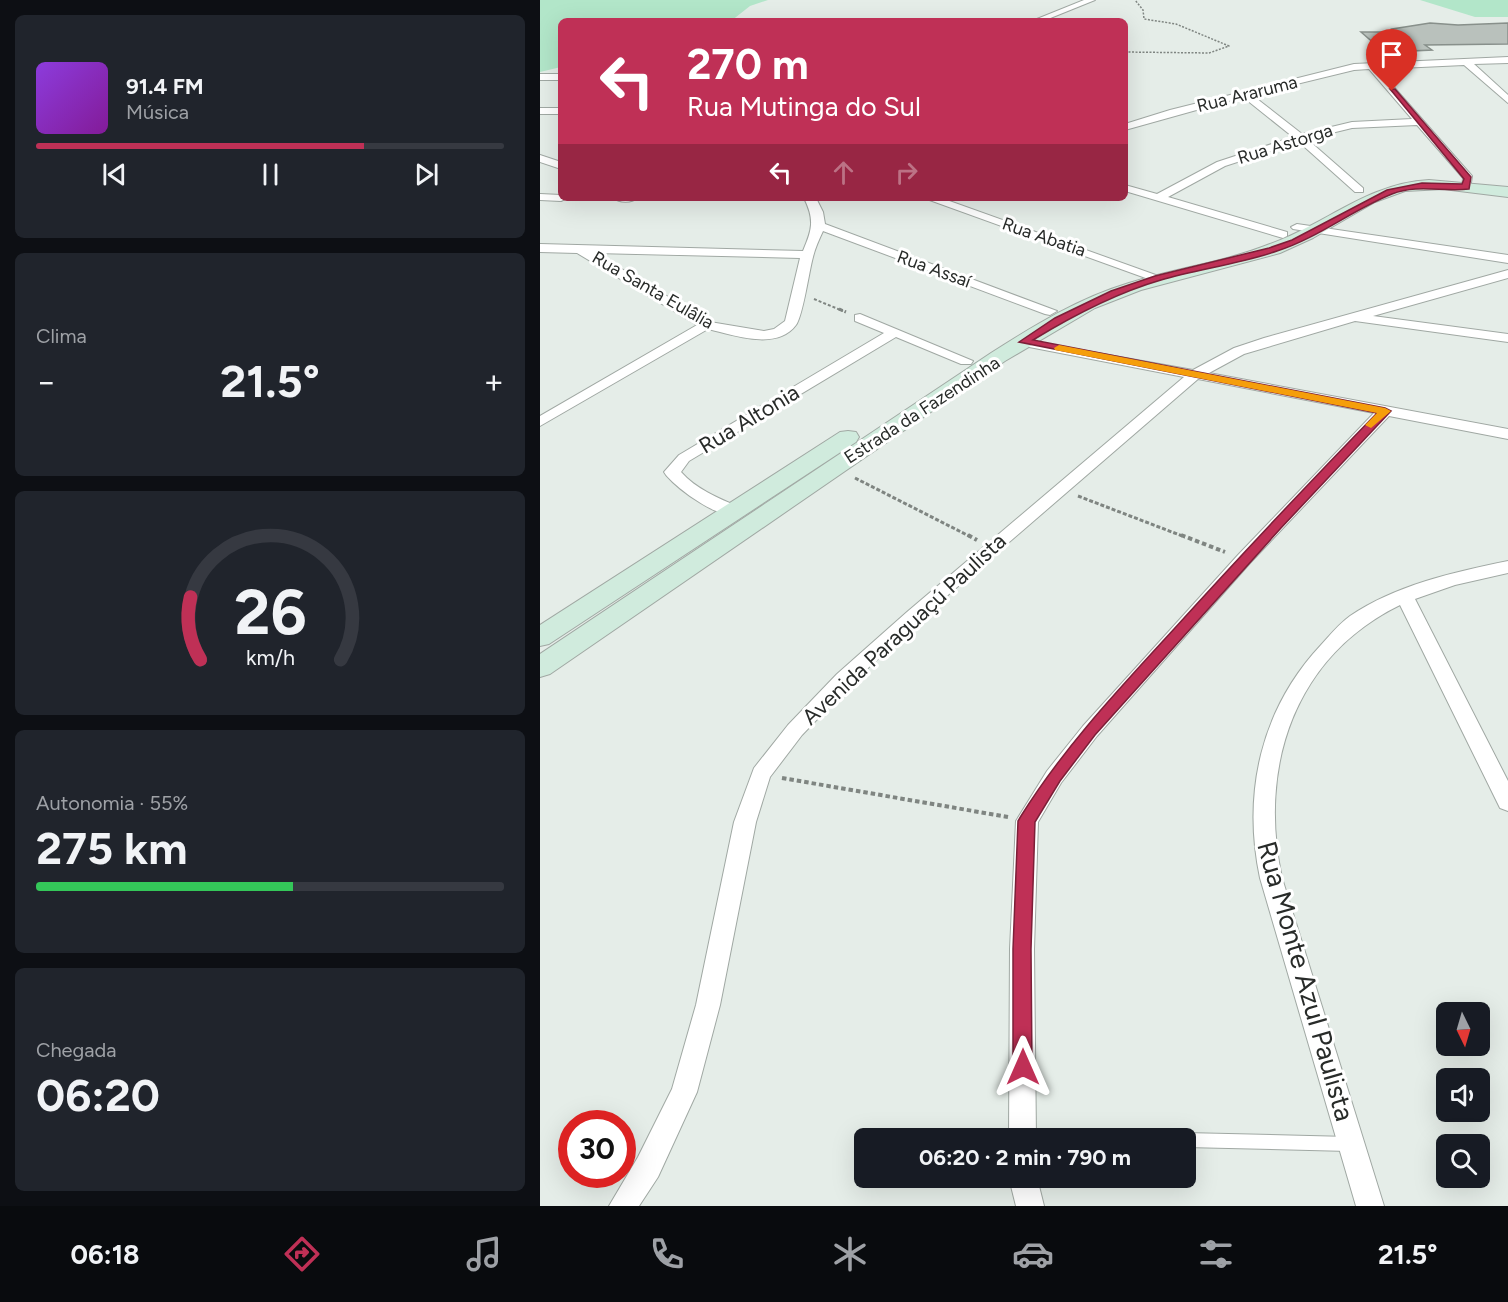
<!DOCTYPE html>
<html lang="pt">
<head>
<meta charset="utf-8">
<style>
	body { margin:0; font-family:Figtree,sans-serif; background:#20242c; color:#f1f3f6; height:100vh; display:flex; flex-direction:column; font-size:22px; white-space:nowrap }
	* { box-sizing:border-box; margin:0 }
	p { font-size:20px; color:#9ea1a6 }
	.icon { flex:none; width:33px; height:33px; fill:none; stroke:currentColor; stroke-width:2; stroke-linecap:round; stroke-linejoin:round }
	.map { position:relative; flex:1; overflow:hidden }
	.side { display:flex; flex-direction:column; gap:15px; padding:15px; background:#0d0f14; width:540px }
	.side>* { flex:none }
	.hud { position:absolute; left:18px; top:18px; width:570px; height:183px; border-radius:9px; box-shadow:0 6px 24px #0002; background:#bf3056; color:#fff; overflow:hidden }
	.needle { width:39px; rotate:175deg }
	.controls { position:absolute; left:896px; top:1002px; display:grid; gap:12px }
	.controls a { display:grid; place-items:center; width:54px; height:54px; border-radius:9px; background:#171b24; box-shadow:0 6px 24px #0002; font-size:30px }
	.speed { position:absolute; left:18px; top:1110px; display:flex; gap:12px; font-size:30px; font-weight:700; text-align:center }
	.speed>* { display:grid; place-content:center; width:78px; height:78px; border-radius:50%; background:#171b24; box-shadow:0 6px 24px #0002; line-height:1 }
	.speed .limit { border:9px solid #d22; background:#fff; color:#111 }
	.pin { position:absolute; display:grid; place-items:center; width:51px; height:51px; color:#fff; margin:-62px -26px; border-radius:50% 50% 50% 0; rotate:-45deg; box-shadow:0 0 6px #0007 }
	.pin .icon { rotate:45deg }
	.me { position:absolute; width:66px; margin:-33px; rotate:0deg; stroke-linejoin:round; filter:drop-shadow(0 0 4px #0008) }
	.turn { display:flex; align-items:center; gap:21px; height:126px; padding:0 30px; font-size:27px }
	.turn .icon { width:78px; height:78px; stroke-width:2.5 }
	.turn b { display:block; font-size:42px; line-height:51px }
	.lanes { display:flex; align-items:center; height:57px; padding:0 30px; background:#0003; justify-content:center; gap:30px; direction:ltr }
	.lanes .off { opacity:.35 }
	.big { font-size:45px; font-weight:700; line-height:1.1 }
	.side .widget { flex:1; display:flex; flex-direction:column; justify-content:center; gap:9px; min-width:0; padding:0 21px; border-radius:9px; background:#20242c }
	.side .dial { align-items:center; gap:0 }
	.dial svg { height:156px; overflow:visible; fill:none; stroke:#363941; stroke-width:7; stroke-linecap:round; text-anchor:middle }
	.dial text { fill:#f1f3f6; stroke:none }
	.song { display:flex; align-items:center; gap:18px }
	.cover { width:72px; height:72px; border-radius:9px; background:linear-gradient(135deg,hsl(270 70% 55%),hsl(290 70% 35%)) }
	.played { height:6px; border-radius:3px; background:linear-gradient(90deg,#bf3056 70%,#363941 70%) }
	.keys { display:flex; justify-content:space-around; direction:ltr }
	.heat { display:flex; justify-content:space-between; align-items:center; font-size:33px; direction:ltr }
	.charge { height:9px; border-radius:4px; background:linear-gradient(90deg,#34c759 55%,#363941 0) }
	.trip { position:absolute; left:314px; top:1128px; width:342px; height:60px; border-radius:9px; background:#171b24; box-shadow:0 6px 24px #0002; font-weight:700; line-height:60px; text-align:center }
	.dock { display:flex; height:96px; justify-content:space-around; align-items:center; background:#090b0e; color:#9ea1a6 }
	.dock .icon { width:42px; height:42px }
	.dock .on { color:#bf3056 }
	.dock b { font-size:27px; color:#f1f3f6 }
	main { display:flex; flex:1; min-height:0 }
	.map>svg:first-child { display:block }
	.green { fill:#b2e6c9 }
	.building { fill:#b9c1bc; stroke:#88908b; stroke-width:1.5 }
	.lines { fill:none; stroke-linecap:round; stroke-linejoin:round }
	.service-casing { stroke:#a0a8a3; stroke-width:2 }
	.minor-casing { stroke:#a0a8a3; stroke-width:2 }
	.secondary-casing { stroke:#a0a8a3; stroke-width:2 }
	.path-far3 { stroke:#7f8581; stroke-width:1.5; stroke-dasharray:2 1.5; stroke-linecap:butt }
	.path-far2 { stroke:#7f8581; stroke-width:2; stroke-dasharray:3 2; stroke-linecap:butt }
	.path-far1 { stroke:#7f8581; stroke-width:3; stroke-dasharray:4 2; stroke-linecap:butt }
	.path { stroke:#7f8581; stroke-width:4; stroke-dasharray:4.5 3; stroke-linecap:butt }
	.service { fill:#fff; fill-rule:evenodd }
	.minor { fill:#fff; fill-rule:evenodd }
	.secondary { fill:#d0ebdd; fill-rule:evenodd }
	.route { fill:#bf3056; stroke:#7c1f38; stroke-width:1.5 }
	.slow { fill:#f59e0b }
	.labels { text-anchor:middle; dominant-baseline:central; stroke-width:6; stroke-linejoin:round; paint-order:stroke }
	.far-street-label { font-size:18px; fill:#282b29; stroke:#fff }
	.street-label { font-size:22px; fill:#282b29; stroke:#fff }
	.near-street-label { font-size:27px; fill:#282b29; stroke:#fff }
</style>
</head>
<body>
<main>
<section class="side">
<div class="widget">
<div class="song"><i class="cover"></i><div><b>91.4 FM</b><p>Música</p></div></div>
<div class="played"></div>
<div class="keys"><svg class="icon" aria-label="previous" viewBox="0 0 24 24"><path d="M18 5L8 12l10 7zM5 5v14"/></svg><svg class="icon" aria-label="pause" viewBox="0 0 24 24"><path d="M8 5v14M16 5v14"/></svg><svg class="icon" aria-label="next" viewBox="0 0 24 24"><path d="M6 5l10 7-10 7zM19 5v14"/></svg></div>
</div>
<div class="widget"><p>Clima</p>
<div class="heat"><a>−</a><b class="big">21.5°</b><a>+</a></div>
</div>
<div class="widget dial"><svg viewBox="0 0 100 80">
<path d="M14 69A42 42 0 1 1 86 69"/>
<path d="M14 69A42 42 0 0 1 9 37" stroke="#bf3056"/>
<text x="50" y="56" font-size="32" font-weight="700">26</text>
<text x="50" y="72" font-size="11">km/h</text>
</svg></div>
<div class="widget"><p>Autonomia · 55%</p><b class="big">275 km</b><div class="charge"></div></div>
<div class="widget"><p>Chegada</p><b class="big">06:20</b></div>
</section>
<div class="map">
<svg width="968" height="1206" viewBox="0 0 968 1206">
	<rect width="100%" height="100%" fill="#e5ede8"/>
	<g class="green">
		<polygon points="0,0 228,0 210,6 191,21 21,21 21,67 0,72"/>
		<polygon points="880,0 968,0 968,17 935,17"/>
	</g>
	<polygon class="building" points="890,23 918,25 968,23 968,44 885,45 892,50 849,52 843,51 821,32 856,32 852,29"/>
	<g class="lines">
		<g class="service-casing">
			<polygon id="service" points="645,1133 809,1137 814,1139 816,1144 814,1149 809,1151 645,1147 645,1138 639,1138 640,1135"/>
		</g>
		<g class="minor-casing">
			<g id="minor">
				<polygon points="544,0 555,0 503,21 492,21"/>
				<path d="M968,57V63L934,64L968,95V103L924,65L838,69L932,176L930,189H922L923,178L877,125L812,128L767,139L823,188V192H815L759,142L685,166L628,197L747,232V236L743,238L585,191V185L617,194L677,162L753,137L703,97L585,130V124L630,110L814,64ZM829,69L872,119L812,122L762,134L712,95L814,70Z"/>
				<rect x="0" y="74" width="21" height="6"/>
				<rect x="0" y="108" width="21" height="6"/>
				<polygon points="0,155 21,162 21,169 0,162"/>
				<polygon points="0,194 21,195 21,198 27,198 21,201 0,200"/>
				<path d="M74,198H97C92,203 79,203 74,198Z"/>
				<path d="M264,198H276L283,212L285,224L517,311L510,315L505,314L283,231C279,240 275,248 273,257C269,271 263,316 256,325C237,351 193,335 168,329L0,426V416L157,325L37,253L0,252V244L263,251C272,230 275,220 264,198ZM55,253L260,258L245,321L234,329L224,331L170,322Z"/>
				<polygon points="384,198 401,198 624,278 618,282 614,281"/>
				<polygon points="757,224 968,255 968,263 753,229 751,227"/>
				<polygon points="968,270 968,278 833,316 968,334 968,342 815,321 704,354 669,373 968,429 968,439 849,416 710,563 557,736 521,783 498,822 494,949 496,1138 469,1138 470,949 476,821 507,771 543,726 698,555 834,413 658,379 379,620 311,684 262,735 230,777 216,822 180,1005 157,1092 118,1177 99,1206 69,1206 98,1157 132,1089 156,1005 194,822 214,768 248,725 297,674 367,612 644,377 484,346 479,345 479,339 653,370 694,348 724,338"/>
				<path d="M320,314L433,361L431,364H421L356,337L149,461L141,472C156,489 178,498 199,507L201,511L199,515C179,520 139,490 126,475L124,472L139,455L344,333L315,321V315Z"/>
				<path d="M968,561V573L915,585L875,599L968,781V811L960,808L860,605C754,657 718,767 742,878L844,1206H816L720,878C702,793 721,709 781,645C790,635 799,624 810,616C856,585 914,572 968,561Z"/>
				<polygon points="469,1178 497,1178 504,1206 476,1206"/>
			</g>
		</g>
		<g class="secondary-casing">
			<g id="secondary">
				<path d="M889,180L968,187V197L903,189L865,191L835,202L773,238L740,253L601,290L555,308L465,361L10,674L0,677V654L451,353C495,325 539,298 589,283C636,268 685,262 730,244C786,224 828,183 889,180Z"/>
				<polygon points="308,431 316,432 319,437 316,442 9,644 0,646 0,625 300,432"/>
			</g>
		</g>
		<polyline class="path-far3" points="585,52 669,53 689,46 636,24 604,19 603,10 595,0"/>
		<polyline class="path-far2" points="274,299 303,311"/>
		<g class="path-far1">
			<polyline points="299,309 306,312"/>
			<polyline points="315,478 431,537"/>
			<polyline points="538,496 645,537"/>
		</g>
		<g class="path">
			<polyline points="428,535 437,540"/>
			<polyline points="641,535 685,552"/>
			<polyline points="242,778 468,817"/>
		</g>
		<use href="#service" class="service"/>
		<use href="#minor" class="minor"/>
		<use href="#secondary" class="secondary"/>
	</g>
	<path class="route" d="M850,89H855L931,177L929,189C903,192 877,184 852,194C812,210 778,238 737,251C700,264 659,269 621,280C576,293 534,315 493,340L845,408L851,411L741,528L555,735L520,781L495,822L491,949L492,1067L489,1074L483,1077L476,1074L473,1067V949L478,821L481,816C524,747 579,689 634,629C700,556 768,484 837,413L479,342L515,318L571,291L615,276L729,248L752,240L847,190L882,183L922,184L924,179Z"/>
	<polygon class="slow" points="519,345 845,408 851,411 831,428 825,425 837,413 515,350 514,348"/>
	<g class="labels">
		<g class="far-street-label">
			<text transform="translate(707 94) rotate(-14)">Rua Araruma</text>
			<text transform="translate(745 144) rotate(-17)">Rua Astorga</text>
			<text transform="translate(504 237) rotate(19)">Rua Abatia</text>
			<text transform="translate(394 269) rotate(20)">Rua Assaí</text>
			<text transform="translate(113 290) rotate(30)">Rua Santa Eulâlia</text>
			<text transform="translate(382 410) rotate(-33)">Estrada da Fazendinha</text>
		</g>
		<g class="street-label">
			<text transform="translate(209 419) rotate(-31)">Rua Altonia</text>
			<text transform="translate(364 629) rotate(-43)">Avenida Paraguaçú Paulista</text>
		</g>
		<g class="near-street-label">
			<text transform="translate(766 981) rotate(74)">Rua Monte Azul Paulista</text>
		</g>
	</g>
</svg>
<div class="controls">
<a><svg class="needle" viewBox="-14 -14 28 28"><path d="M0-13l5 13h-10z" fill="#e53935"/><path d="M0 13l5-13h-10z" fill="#9ea1a6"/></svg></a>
<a><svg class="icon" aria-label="sound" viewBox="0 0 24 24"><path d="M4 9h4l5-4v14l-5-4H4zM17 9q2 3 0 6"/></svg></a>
<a><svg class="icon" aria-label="search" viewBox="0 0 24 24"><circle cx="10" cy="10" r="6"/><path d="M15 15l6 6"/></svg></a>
</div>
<div class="speed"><div class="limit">30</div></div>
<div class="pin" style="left:852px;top:91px;background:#d93025"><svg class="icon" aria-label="arrive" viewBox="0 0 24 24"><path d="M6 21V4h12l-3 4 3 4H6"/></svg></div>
<svg class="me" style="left:483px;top:1067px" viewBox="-20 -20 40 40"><path d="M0-17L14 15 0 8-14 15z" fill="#bf3056" stroke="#fff" stroke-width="4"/></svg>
<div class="trip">06:20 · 2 min · 790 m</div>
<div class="hud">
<div class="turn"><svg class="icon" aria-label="left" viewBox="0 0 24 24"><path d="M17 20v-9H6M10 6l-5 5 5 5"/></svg><div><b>270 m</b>Rua Mutinga do Sul</div></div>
<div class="lanes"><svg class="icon" aria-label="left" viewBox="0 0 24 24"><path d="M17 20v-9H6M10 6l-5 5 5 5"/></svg><svg class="icon off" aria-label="ahead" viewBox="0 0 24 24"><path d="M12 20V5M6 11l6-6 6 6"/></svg><svg class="icon off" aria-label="right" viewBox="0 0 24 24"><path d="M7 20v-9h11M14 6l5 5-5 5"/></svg></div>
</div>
</div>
</main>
<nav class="dock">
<b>06:18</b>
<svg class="icon on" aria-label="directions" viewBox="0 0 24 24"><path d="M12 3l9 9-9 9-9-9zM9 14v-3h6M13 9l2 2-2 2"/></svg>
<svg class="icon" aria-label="music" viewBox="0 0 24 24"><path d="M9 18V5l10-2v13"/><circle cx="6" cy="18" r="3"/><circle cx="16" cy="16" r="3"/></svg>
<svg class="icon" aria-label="phone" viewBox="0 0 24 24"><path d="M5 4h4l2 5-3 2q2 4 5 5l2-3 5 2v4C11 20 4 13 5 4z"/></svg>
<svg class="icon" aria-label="climate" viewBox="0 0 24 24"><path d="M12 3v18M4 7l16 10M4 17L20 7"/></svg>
<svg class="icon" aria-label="car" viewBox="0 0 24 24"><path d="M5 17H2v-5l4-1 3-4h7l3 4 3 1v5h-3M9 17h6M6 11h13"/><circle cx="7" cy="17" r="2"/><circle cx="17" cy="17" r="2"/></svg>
<svg class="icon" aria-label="filters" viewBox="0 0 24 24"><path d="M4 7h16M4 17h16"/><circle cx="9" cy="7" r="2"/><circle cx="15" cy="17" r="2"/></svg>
<b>21.5°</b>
</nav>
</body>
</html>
